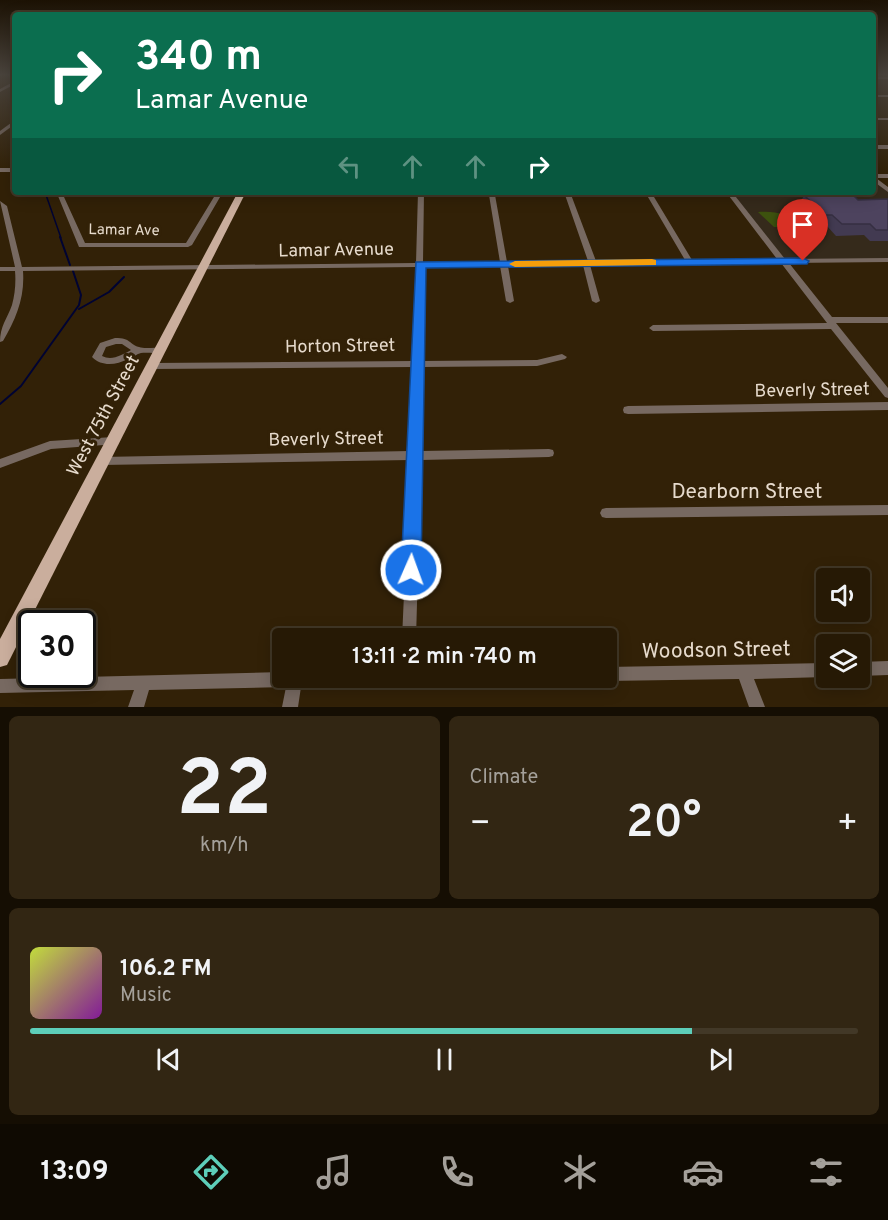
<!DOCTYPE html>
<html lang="en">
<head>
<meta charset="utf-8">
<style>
	body { margin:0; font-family:Overpass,sans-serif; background:#322613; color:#f1f3f6; height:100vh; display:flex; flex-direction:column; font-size:22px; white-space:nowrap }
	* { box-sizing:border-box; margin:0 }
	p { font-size:20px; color:#a4a09a }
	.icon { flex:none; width:33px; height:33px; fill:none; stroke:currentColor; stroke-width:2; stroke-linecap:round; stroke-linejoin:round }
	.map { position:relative; height:707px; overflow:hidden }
	.drawer { display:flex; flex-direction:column; gap:9px; padding:9px; background:#150e03; flex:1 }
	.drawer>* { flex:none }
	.hud { position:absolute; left:12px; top:12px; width:864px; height:183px; border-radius:6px; box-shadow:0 3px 15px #0003,0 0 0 2px #423827; background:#0b6e4f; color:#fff; overflow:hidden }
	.fabs { position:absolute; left:816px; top:568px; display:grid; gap:12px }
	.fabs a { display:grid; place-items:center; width:54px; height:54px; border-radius:6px; background:#261905; box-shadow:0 3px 15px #0003,0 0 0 2px #423827; font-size:30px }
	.speed { position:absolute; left:18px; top:610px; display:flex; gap:12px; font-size:30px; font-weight:700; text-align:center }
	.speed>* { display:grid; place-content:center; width:78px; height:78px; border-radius:50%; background:#261905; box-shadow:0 3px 15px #0003,0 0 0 2px #423827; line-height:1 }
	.speed .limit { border:3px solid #111; border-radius:9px; background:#fff; color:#111 }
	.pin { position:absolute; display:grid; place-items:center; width:51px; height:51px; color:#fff; margin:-62px -26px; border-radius:50% 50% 50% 0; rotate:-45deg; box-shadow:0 0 6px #0007 }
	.pin .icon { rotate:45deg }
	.me { position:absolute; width:66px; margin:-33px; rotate:2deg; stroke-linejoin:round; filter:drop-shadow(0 0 4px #0008) }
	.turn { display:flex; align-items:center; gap:21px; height:126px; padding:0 24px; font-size:27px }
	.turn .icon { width:78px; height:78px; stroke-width:2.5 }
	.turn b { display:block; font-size:42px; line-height:51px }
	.lanes { display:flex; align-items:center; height:57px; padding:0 24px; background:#0003; justify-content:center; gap:30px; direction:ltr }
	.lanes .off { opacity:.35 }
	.big { font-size:45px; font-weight:600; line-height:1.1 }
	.drawer .card { flex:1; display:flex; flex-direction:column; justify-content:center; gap:9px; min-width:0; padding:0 21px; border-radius:9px; background:#322613 }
	.drawer .dial { align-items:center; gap:0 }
	.dial b { font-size:78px; line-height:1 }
	.song { display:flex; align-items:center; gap:18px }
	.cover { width:72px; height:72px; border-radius:9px; background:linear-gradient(135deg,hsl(70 70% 55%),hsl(290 70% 35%)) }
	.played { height:6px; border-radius:3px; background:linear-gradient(90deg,#5dceb9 80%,#423827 80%) }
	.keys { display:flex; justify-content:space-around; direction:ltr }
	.heat { display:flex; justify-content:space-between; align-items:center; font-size:33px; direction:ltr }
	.drawer .tiles { flex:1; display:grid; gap:9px; grid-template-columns:1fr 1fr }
	.card:last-child { grid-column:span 2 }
	.trip { position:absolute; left:272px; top:628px; width:345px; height:60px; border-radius:6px; background:#261905; box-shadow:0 3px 15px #0003,0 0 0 2px #423827; font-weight:600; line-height:60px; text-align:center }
	.menu { display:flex; height:96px; justify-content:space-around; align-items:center; background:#0f0a02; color:#a4a09a }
	.menu .icon { width:42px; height:42px }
	.menu .on { color:#5dceb9 }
	.menu b { font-size:27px; color:#f1f3f6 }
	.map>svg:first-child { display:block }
	.education { fill:#352a1b }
	.green { fill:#3d520e }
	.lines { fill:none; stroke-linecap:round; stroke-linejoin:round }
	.stream-far1 { stroke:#000332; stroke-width:1.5 }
	.stream { stroke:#000332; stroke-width:2 }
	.minor { fill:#776961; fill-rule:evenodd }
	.major { fill:#caae9d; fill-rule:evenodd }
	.wall { fill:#423a51 }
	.building { fill:#4d435e; stroke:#362f42; stroke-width:1.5 }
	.route { fill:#1a73e8; stroke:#114b97; stroke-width:1.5 }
	.slow { fill:#f59e0b }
	.labels { text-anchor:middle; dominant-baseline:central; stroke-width:6; stroke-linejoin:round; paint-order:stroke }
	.far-street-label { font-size:15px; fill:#e7dbcd; stroke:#322107 }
	.street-label { font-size:18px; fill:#e7dbcd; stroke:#322107 }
	.near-street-label { font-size:21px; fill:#e7dbcd; stroke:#322107 }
</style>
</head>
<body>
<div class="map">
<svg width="888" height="707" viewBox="0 0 888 707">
	<rect width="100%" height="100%" fill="#322107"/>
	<polygon class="education" points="873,179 888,191 888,259 785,260 731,192 873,192"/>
	<path class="green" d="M758,212C776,211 788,213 800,227H774Z"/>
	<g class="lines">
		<polyline class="stream-far1" points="45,192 61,238"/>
		<g class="stream">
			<polyline points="60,237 70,265"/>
			<polyline points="79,309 109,292 124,277"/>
			<polyline points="0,404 21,386 79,305 81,295 73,271"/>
		</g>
		<g class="minor">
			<rect x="873" y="77" width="15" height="2"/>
			<polygon points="15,81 15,84 0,92 0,89"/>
			<rect x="873" y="95" width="15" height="2"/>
			<rect x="873" y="118" width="15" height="2"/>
			<polygon points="15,120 15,124 0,135 0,131"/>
			<rect x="873" y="145" width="15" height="4"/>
			<rect x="0" y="168" width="15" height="4"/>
			<polygon points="873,174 888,174 888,178 876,178 888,187 888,192 873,181"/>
			<polygon points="63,192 70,192 64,197 85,243 186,243 217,192 223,192 192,245 188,247 79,247 58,196"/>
			<path d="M418,192H424L423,262H500L489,195L492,193L495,195L507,262L588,261L564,192H570L596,261L685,260L645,192H651L692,260L777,259L726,192H732L785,259L888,258V262L789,263L832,317H888V323H836L888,388V398L885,397L831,329L653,331L649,328L653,325L827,323L781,263L590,265L600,301L596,303L592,301L583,265L508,266L514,301L510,303L506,301L500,266L423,267L422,361L537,360L562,354L567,357L565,359L537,366L422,367L421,451L549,449L553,450L554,453L553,456L549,457L421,460L416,639H402L410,460L102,465L98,464L97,461L98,458L102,457L410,451L413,367L152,369L147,366L152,363L413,361L416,267L23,271C25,297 16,319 3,341L0,342C0,326 7,319 12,305C15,294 16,282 15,271H0V267H15L0,201L7,206L22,267L416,263Z"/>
			<path d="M115,338C132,338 128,344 139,347C148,350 157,345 164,350C158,355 150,352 141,353C137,354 133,357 128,359C116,365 102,367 92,357L100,343ZM116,344H122L131,350C122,355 112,361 102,356L106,347Z"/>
			<polygon points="888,402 888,410 628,414 624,413 623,410 624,407 628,406"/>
			<polygon points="113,437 117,438 118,441 117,444 51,449 0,468 0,459 50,441"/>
			<polygon points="888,505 888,515 606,518 602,517 600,513 602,509 606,508"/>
			<polygon points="888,661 888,675 860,676 860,662"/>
			<polygon points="826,663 826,677 754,679 765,707 749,707 739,679 606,681 600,678 606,678 606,667"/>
			<polygon points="282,672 282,678 362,678 360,683 355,685 301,687 298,707 282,707 286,687 149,690 144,707 128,707 134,690 0,693 0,679"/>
		</g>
		<polygon class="major" points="238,192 246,192 7,665 0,667 0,639"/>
	</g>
	<polygon class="wall" points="804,195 858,200 888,199 888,241 870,241 864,235 836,236 827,226 819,227 799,206"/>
	<polygon class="building" points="852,194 858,200 888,199 888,230 876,230 870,224 842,224 832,215 824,215 804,195"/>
	<linearGradient id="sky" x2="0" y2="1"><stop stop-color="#1c1204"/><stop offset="0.43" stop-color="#49433c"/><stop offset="1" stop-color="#49433c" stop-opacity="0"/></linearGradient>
	<rect width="888" height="173" fill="url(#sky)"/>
	<polygon class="route" points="803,258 809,261 807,264 426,268 421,570 418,576 411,579 404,576 401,570 416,262"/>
	<polygon class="slow" points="652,259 656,260 656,265 515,267 509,264 515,261"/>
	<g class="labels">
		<g class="far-street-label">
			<text transform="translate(124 231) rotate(1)">Lamar Ave</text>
		</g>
		<g class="street-label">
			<text transform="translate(336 251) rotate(-1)">Lamar Avenue</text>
			<text transform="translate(340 347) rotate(-1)">Horton Street</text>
			<text transform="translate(812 391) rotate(-1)">Beverly Street</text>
			<text transform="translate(104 416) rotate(-62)">West 75th Street</text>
			<text transform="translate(326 440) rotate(-1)">Beverly Street</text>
		</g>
		<g class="near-street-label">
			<text x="747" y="492">Dearborn Street</text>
			<text transform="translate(716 651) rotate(-1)">Woodson Street</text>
		</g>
	</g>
</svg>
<div class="fabs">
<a><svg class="icon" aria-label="sound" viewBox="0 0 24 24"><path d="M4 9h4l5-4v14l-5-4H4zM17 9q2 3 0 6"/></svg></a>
<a><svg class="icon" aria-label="layers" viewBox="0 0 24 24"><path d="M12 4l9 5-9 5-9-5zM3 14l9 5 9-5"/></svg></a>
</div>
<div class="speed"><div class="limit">30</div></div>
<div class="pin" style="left:803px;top:261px;background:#d93025"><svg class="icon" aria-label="arrive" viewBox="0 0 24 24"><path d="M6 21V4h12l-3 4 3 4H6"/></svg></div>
<svg class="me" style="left:411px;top:570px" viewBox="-20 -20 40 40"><circle r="17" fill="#1a73e8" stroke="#fff" stroke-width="3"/><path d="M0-11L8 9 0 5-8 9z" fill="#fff"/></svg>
<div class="trip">13:11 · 2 min · 740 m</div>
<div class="hud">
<div class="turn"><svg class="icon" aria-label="right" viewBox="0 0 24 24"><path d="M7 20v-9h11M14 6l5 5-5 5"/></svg><div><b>340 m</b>Lamar Avenue</div></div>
<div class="lanes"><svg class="icon off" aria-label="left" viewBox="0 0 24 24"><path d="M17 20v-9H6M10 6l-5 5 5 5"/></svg><svg class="icon off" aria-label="ahead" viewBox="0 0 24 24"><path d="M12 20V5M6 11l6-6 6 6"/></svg><svg class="icon off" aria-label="ahead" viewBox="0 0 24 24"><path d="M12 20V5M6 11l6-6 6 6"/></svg><svg class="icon" aria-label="right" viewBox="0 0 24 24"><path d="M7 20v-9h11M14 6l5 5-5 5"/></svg></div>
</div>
</div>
<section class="drawer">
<div class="tiles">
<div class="card dial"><b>22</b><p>km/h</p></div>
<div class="card"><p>Climate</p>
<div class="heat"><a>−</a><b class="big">20°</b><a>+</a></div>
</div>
<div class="card">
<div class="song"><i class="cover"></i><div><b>106.2 FM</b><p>Music</p></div></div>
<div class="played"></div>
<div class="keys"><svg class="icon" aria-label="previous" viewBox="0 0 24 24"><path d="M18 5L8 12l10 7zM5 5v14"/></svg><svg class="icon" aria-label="pause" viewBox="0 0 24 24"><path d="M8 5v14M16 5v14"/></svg><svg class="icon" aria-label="next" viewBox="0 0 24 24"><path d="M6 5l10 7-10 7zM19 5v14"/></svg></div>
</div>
</div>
</section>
<nav class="menu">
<b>13:09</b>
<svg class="icon on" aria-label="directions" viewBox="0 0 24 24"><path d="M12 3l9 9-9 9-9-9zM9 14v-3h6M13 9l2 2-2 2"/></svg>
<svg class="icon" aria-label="music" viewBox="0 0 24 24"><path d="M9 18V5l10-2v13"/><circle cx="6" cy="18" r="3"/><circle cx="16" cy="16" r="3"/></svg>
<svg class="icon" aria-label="phone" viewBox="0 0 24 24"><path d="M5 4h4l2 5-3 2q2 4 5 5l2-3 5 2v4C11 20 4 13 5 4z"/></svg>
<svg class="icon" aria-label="climate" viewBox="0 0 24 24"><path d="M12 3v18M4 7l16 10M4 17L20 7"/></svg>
<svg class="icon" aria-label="car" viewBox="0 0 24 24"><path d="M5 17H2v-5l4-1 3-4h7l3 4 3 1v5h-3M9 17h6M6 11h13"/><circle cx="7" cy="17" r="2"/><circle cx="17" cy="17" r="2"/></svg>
<svg class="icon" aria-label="filters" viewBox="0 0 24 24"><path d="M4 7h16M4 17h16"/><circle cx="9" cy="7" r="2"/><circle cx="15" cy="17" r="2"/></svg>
</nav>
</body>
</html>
